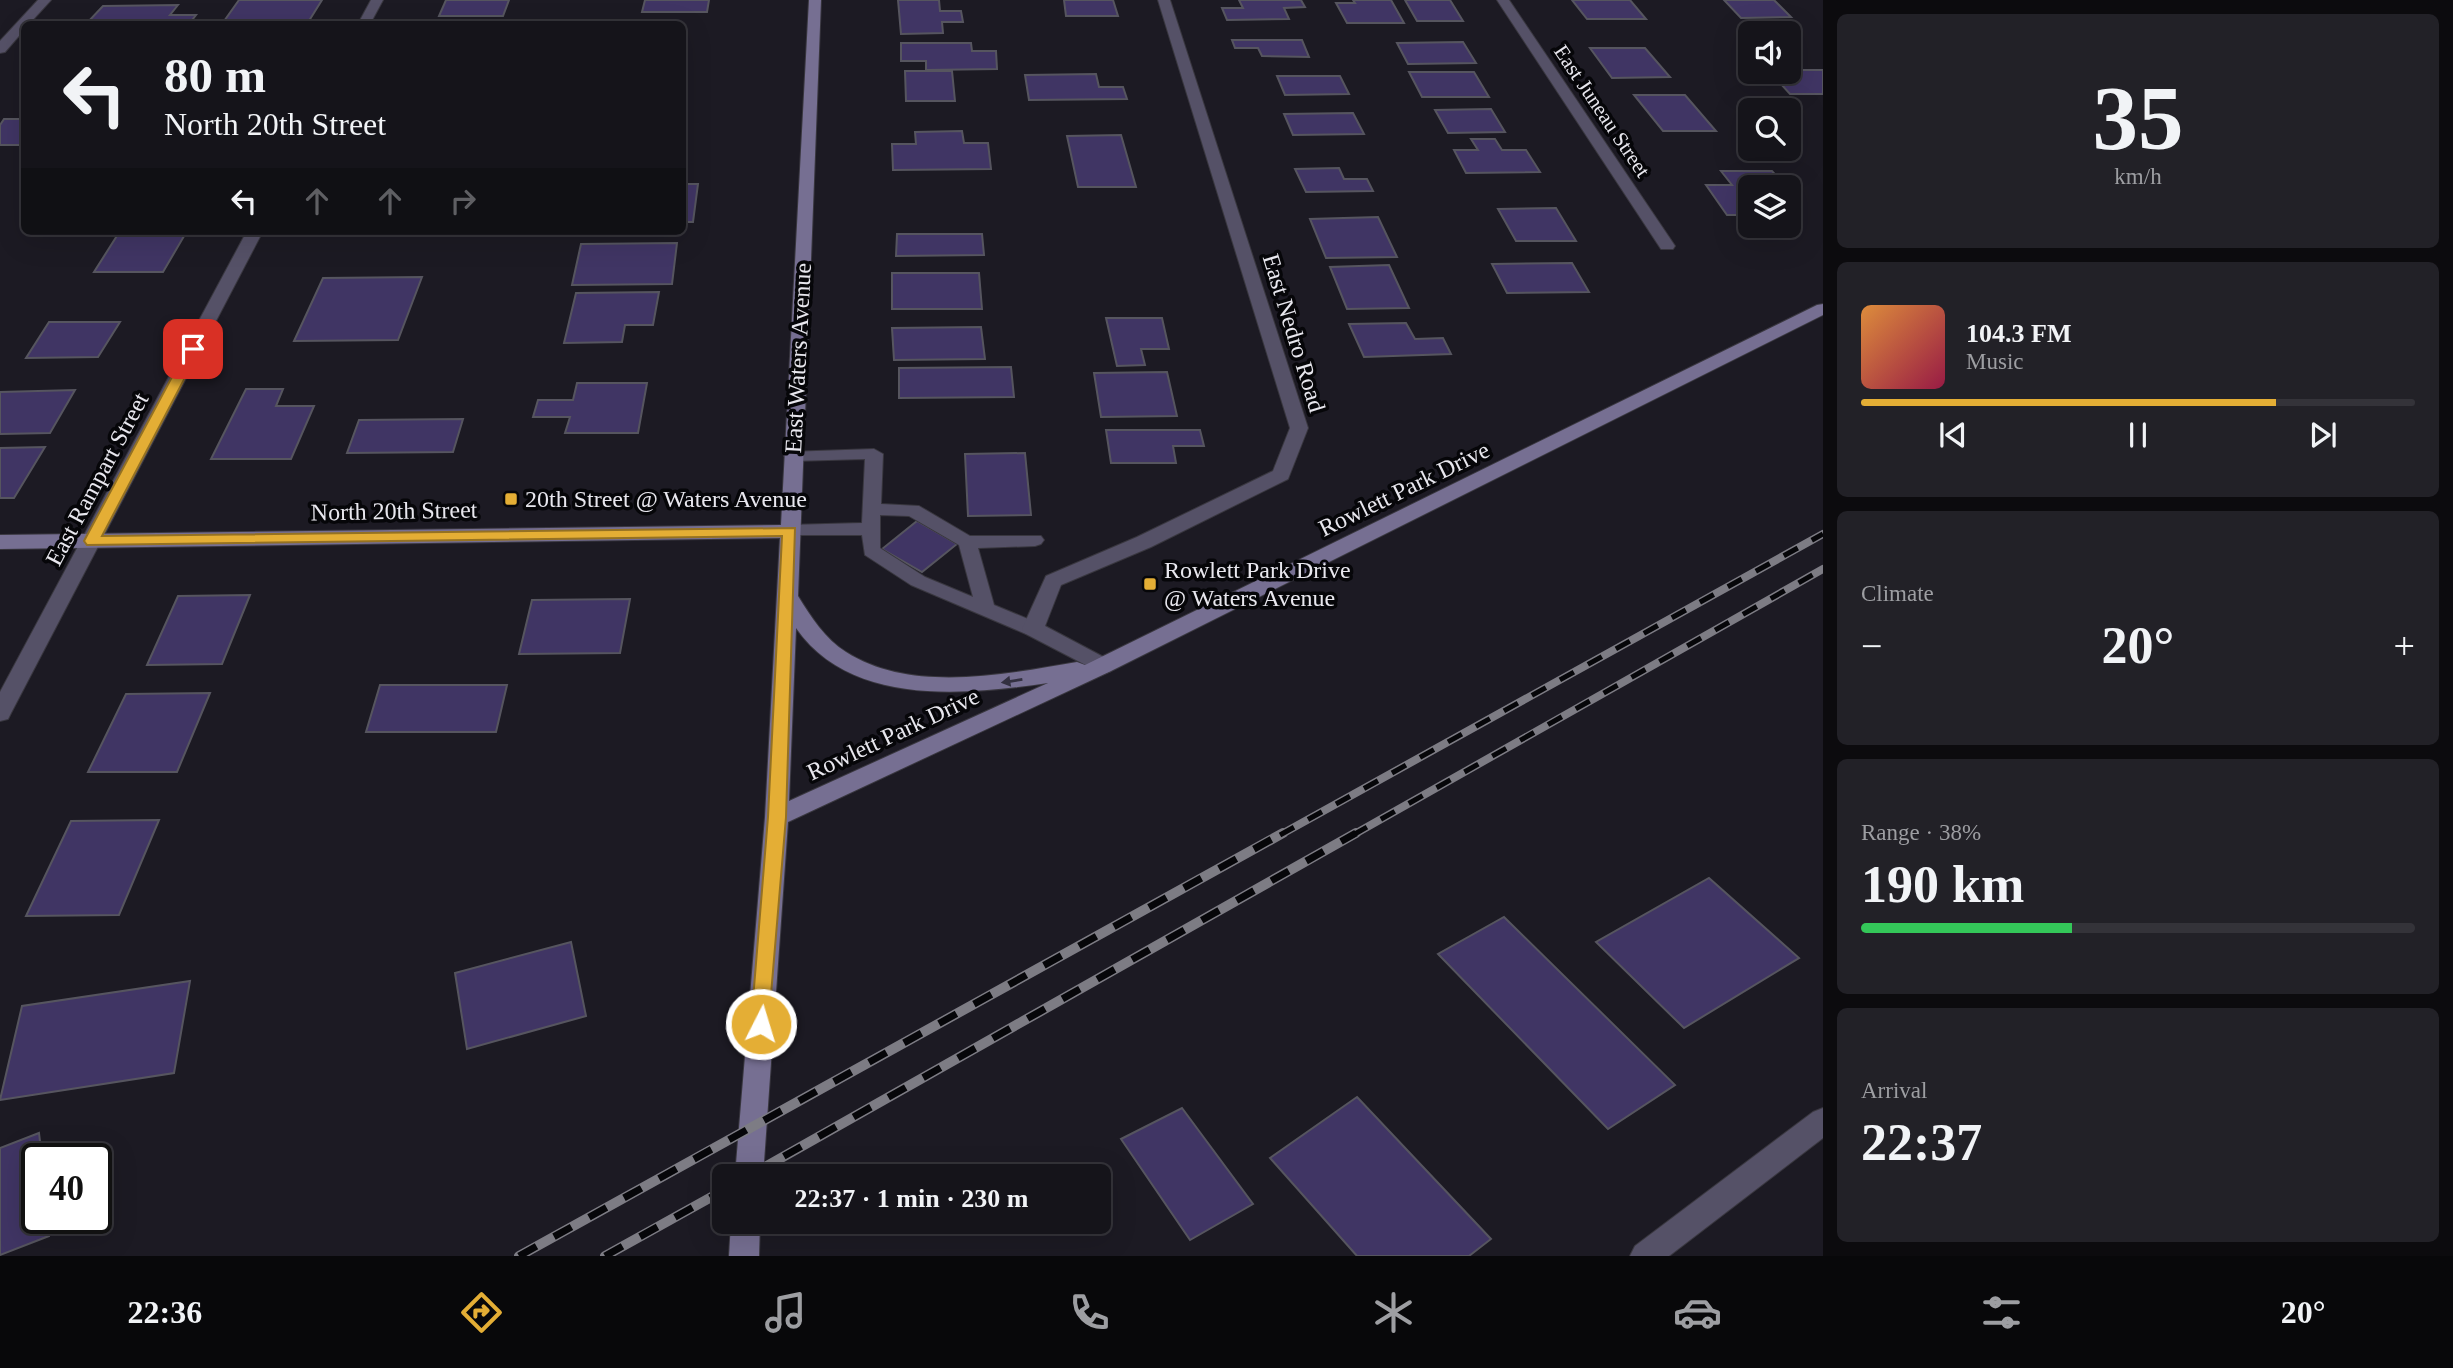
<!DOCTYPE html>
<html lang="en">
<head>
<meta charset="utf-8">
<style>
	body { margin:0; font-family:Georgia,serif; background:#222127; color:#f1f3f6; height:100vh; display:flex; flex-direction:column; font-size:26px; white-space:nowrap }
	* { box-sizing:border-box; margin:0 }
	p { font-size:23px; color:#9d9ea2 }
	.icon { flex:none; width:38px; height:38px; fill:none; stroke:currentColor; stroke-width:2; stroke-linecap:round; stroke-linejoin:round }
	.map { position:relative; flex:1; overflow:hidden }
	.sheet { display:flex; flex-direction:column; gap:14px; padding:14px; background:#0c0b0e; width:630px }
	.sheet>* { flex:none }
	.banner { position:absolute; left:21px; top:21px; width:665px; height:214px; border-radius:10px; box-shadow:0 7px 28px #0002,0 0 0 2px #343339; background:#15141a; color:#f1f3f6; overflow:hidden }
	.controls { position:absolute; left:1738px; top:21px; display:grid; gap:14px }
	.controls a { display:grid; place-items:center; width:63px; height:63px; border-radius:10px; background:#15141a; box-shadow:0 7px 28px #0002,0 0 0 2px #343339; font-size:35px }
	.speed { position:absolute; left:21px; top:1143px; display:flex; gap:14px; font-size:35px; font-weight:700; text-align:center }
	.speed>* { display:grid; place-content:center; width:91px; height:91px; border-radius:50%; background:#15141a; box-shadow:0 7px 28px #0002,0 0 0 2px #343339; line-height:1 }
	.speed .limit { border:4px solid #111; border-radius:10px; background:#fff; color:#111 }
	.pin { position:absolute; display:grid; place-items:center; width:60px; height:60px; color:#fff; margin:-30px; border-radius:14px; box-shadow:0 4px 10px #0006 }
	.me { position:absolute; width:77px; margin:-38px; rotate:5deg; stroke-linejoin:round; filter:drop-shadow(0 0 5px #0008) }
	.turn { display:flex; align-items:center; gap:24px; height:147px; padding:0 28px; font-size:32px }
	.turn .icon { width:91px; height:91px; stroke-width:2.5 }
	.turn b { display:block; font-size:49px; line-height:60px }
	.lanes { display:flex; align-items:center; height:66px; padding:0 28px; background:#0003; justify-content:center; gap:35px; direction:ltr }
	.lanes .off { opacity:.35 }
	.big { font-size:52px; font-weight:800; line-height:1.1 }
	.sheet .widget { flex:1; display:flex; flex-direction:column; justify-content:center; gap:10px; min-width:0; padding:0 24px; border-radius:10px; background:#222127 }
	.sheet .dial { align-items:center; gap:0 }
	.dial b { font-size:91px; line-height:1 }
	.song { display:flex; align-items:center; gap:21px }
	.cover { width:84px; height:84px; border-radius:10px; background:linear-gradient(135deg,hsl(30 70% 55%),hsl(340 70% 35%)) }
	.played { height:7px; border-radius:4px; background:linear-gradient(90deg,#e4ae35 75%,#343339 75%) }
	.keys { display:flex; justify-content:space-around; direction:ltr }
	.heat { display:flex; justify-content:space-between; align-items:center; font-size:38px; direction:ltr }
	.charge { height:10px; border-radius:5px; background:linear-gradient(90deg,#34c759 38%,#343339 0) }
	.trip { position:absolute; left:712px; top:1164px; width:399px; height:70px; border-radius:10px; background:#15141a; box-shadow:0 7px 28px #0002,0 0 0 2px #343339; font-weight:800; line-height:70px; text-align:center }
	.dock { display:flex; height:112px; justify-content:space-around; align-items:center; background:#08080a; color:#9d9ea2 }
	.dock .icon { width:49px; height:49px }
	.dock .on { color:#e4ae35 }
	.dock b { font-size:32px; color:#f1f3f6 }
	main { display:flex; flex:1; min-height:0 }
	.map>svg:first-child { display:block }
	.building { fill:#403564; stroke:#56555f; stroke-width:2 }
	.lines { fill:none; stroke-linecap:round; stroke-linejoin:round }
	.lane-casing { stroke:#39373f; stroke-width:2 }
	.street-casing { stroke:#39373f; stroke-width:2 }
	.secondary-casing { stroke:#39373f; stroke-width:2 }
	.lane { fill:#555167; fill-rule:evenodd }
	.street { fill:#555167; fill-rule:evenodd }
	.secondary { fill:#766f92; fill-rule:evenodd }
	.rail-far1-casing { stroke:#7d7c84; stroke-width:8 }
	.rail-casing { stroke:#7d7c84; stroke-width:10 }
	.rail-far1 { stroke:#060609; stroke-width:5; stroke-dasharray:16; stroke-linecap:butt }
	.rail { stroke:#060609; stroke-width:7; stroke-dasharray:20; stroke-linecap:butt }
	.oneway { fill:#333040 }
	.route { fill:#e4ae35; stroke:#947122; stroke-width:2 }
	.poi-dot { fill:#e4ae35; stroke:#060609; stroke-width:2.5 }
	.labels { text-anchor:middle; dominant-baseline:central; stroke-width:7; stroke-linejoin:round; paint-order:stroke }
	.far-street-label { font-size:21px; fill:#e8e7ee; stroke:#060609 }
	.street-label { font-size:24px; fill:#e8e7ee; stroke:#060609 }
	.poi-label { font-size:24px; fill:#e8e7ee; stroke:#060609; text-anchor:start }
</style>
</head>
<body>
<main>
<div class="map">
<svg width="1823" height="1256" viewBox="0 0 1823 1256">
	<rect width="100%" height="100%" fill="#1c1a23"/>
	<g class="building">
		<polygon points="239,0 322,0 307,24 222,24"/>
		<polygon points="446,0 509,0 503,16 439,16"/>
		<polygon points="645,0 709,0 707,12 642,12"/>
		<polygon points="898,0 939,0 940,11 961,11 963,22 942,22 943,33 901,34"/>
		<polygon points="1064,0 1113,0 1118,16 1066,16"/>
		<polygon points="1239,0 1301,0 1305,7 1284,8 1289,19 1227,20 1222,8 1243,8"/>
		<polygon points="1353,0 1391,0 1404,23 1347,23 1336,3 1355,3"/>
		<polygon points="1405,0 1450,0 1463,21 1417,21"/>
		<polygon points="1572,0 1630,0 1646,19 1587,19"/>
		<polygon points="1724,0 1774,0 1791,17 1741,18"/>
		<polygon points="178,5 170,15 196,15 189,24 86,24 103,6"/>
		<polygon points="1232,40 1302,40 1309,57 1262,56 1258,48 1235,48"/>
		<polygon points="1463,42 1476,63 1408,64 1397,43"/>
		<polygon points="901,43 971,43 972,51 996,51 997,69 926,70 926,61 901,61"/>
		<polygon points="1590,48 1645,48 1670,77 1612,78"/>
		<polygon points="1788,70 1823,70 1823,94 1790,94 1770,72"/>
		<polygon points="905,71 952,71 955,101 906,101"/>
		<polygon points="1409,72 1474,72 1489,97 1422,97"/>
		<polygon points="1096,74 1099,87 1123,87 1127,99 1029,100 1025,75"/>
		<polygon points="1277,76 1340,76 1349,94 1285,95"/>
		<polygon points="1634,95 1685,95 1716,131 1663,131"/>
		<polygon points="1491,109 1505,132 1448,133 1435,110"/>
		<polygon points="1353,113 1364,134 1293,135 1284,114"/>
		<polygon points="4,119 24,119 24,145 0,145 0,125"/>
		<polygon points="962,131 964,143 988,143 991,169 893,170 892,144 916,144 915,132"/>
		<polygon points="1121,135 1136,187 1078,187 1067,136"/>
		<polygon points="1471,139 1495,139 1502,150 1526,150 1540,172 1466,173 1454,150 1478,150"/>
		<polygon points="1339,168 1344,179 1367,179 1373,191 1306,192 1295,169"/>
		<polygon points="1721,171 1772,171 1786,187 1750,187 1750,215 1727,215 1706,185 1732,185"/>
		<polygon points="682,184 698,184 693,222 682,222"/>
		<polygon points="1556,208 1576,241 1516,241 1498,209"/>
		<polygon points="1378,217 1397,257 1326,258 1310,219"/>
		<polygon points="120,231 187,231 163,272 94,272"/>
		<polygon points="897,234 982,234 984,255 896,256"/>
		<polygon points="677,243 672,284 572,285 581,244"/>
		<polygon points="1572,263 1589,292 1507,293 1492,264"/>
		<polygon points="1389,265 1409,308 1347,309 1330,267"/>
		<polygon points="892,273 979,273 982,309 892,309"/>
		<polygon points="422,277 398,340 294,341 323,278"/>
		<polygon points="659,292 653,325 625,325 622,342 564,343 576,293"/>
		<polygon points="1106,318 1162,318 1169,349 1141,349 1145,365 1117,366"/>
		<polygon points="49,322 120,322 98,357 26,358"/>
		<polygon points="1406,323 1415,339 1443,338 1451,354 1364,357 1349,324"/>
		<polygon points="981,327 985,359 894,360 892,328"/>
		<polygon points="1011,367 1014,397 899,398 899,368"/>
		<polygon points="1167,372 1177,416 1101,417 1094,373"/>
		<polygon points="577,383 647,383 638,433 565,433 570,417 533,417 538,400 573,400"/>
		<polygon points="246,389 283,389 276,406 314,406 291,459 211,459"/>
		<polygon points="75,390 50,433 0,434 0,392"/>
		<polygon points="463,419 453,452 347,453 359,420"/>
		<polygon points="1106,430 1200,430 1204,446 1173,446 1176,463 1111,463"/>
		<polygon points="45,447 14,498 0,498 0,448"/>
		<polygon points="1025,453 1031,515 968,516 965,454"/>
		<polygon points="917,521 957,544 922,572 882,549"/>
		<polygon points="250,595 222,664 147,665 178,596"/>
		<polygon points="630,599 620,653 519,654 532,600"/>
		<polygon points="380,685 507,685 496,732 366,732"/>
		<polygon points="210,693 177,772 88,772 126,694"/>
		<polygon points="159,820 119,915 26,916 71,821"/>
		<polygon points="1709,878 1799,958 1684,1028 1596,942"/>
		<polygon points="1504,917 1675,1085 1608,1129 1438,954"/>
		<polygon points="571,942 586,1016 467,1049 455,973"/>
		<polygon points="190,981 174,1073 0,1100 22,1006"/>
		<polygon points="1357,1097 1491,1239 1469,1256 1357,1256 1270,1158"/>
		<polygon points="1182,1108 1253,1204 1190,1240 1121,1139"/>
		<polygon points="39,1133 42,1158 37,1158 37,1218 47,1218 49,1236 0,1255 0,1148"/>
	</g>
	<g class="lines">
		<g class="lane-casing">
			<path id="lane" d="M874,449L883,454L881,504L919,506L970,536H1041L1044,540L1041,544L1035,546L978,548L994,605L1040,624L1043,629L1040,634H1026L911,585L865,555L862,535H783L780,531L789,525L862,523L865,459L793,461L784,456L787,452ZM880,515L909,516L959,545L973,597L925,577L880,548Z"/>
		</g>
		<g class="street-casing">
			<g id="street">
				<polygon points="38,0 51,0 29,24 24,24 24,30 5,52 0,53 0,41"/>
				<polygon points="371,0 383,0 370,24 358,24"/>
				<polygon points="1158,0 1170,0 1308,428 1288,479 1151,547 1061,585 1045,626 1111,661 1114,666 1111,671 1103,674 1026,634 1022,629 1046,576 1137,537 1273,471 1290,428"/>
				<polygon points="1497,0 1509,0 1675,246 1673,249 1661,249"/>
				<polygon points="247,231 263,231 11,713 8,719 0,721 0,692"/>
				<polygon points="1823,1108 1823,1138 1669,1256 1630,1256 1635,1246 1813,1112"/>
			</g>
		</g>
		<g class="secondary-casing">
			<g id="secondary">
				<path d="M809,0H821L798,596C811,617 825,639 846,652C912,694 1006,674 1077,662L1085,665L1817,305L1823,304V315L1111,671L788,822L763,1176H735L765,817L780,538L0,549V535L781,525ZM796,628C851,707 965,695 1048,683L789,801Z"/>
				<polygon points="731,1222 760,1222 759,1256 729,1256"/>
			</g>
		</g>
		<use href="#lane" class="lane"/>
		<use href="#street" class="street"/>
		<use href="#secondary" class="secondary"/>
		<g class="rail-far1-casing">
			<g id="rail-far1">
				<polyline points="1280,835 1823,534"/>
				<polyline points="1353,835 1823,569"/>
			</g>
		</g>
		<g class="rail-casing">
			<g id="rail">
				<polyline points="749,1176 1356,833"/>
				<polyline points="519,1256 1283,833"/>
				<polyline points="605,1256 724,1190"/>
			</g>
		</g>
		<use href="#rail-far1" class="rail-far1"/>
		<use href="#rail" class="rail"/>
	</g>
	<defs><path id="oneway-solid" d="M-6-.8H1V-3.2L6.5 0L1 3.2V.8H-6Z" transform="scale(1.75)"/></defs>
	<use class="oneway" href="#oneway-solid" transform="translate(1012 681) rotate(171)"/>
	<polygon class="route" points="193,345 200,349 102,536 795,528 786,817 768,1030 761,1032 753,1030 751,1024 768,817 782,536 87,545 84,541 187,349"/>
	<g class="poi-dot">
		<rect x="504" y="492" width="14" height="14" rx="3.5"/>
		<rect x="1143" y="577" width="14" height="14" rx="3.5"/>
	</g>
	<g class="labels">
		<g class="far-street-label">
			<text transform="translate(1602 111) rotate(56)">East Juneau Street</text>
		</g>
		<g class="street-label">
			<text transform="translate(1294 333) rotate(73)">East Nedro Road</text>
			<text transform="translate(798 358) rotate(-87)">East Waters Avenue</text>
			<text transform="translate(97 479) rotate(-62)">East Rampart Street</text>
			<text transform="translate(1404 489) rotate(-26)">Rowlett Park Drive</text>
			<text transform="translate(394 511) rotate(-1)">North 20th Street</text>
			<text transform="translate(893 734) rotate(-25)">Rowlett Park Drive</text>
		</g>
		<g class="poi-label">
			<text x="525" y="499">20th Street @ Waters Avenue</text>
			<text x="1164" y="570">Rowlett Park Drive<tspan x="1164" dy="28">@ Waters Avenue</tspan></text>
		</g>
	</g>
</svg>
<div class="controls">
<a><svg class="icon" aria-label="sound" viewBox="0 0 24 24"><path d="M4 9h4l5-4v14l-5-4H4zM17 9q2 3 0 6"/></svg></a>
<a><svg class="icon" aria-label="search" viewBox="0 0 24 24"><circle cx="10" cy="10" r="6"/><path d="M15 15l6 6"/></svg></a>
<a><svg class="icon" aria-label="layers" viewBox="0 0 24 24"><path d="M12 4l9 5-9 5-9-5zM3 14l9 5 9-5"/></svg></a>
</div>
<div class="speed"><div class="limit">40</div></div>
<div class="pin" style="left:193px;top:349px;background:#d93025"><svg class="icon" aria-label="arrive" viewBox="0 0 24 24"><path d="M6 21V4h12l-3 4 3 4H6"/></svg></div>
<svg class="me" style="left:761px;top:1024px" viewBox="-20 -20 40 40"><circle r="17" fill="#e4ae35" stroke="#fff" stroke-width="3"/><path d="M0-11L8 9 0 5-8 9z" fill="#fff"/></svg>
<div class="trip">22:37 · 1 min · 230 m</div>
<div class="banner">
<div class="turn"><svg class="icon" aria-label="left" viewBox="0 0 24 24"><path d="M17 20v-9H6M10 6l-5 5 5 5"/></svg><div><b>80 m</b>North 20th Street</div></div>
<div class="lanes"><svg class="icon" aria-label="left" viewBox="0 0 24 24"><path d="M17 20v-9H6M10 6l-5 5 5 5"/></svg><svg class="icon off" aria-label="ahead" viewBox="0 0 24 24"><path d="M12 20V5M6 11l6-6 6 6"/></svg><svg class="icon off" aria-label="ahead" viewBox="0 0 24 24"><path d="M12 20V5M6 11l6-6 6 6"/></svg><svg class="icon off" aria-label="right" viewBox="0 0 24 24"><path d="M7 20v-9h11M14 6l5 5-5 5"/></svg></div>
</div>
</div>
<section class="sheet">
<div class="widget dial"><b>35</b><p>km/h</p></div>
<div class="widget">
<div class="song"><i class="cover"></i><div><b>104.3 FM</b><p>Music</p></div></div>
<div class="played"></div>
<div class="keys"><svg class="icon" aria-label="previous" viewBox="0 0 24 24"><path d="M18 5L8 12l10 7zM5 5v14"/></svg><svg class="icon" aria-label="pause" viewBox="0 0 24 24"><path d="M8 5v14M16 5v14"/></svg><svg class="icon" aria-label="next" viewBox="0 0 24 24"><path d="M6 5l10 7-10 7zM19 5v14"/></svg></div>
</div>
<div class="widget"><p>Climate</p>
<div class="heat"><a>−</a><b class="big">20°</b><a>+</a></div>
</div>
<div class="widget"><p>Range · 38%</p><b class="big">190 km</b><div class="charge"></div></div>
<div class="widget"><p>Arrival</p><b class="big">22:37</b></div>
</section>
</main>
<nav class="dock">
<b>22:36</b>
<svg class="icon on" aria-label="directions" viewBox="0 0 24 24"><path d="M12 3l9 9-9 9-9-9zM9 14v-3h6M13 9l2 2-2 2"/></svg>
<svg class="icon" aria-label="music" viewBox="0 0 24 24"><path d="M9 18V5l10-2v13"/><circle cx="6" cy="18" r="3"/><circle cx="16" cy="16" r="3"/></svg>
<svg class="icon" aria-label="phone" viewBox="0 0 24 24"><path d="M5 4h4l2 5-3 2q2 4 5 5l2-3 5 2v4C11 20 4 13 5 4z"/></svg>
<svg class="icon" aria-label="climate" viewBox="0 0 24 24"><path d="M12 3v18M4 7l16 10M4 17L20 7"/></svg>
<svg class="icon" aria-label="car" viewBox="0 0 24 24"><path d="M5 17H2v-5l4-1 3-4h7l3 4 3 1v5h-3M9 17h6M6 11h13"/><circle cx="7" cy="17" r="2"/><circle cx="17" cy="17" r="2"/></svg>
<svg class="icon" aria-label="filters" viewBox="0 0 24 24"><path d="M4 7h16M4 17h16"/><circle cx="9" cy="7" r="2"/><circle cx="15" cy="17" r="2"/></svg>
<b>20°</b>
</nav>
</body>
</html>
